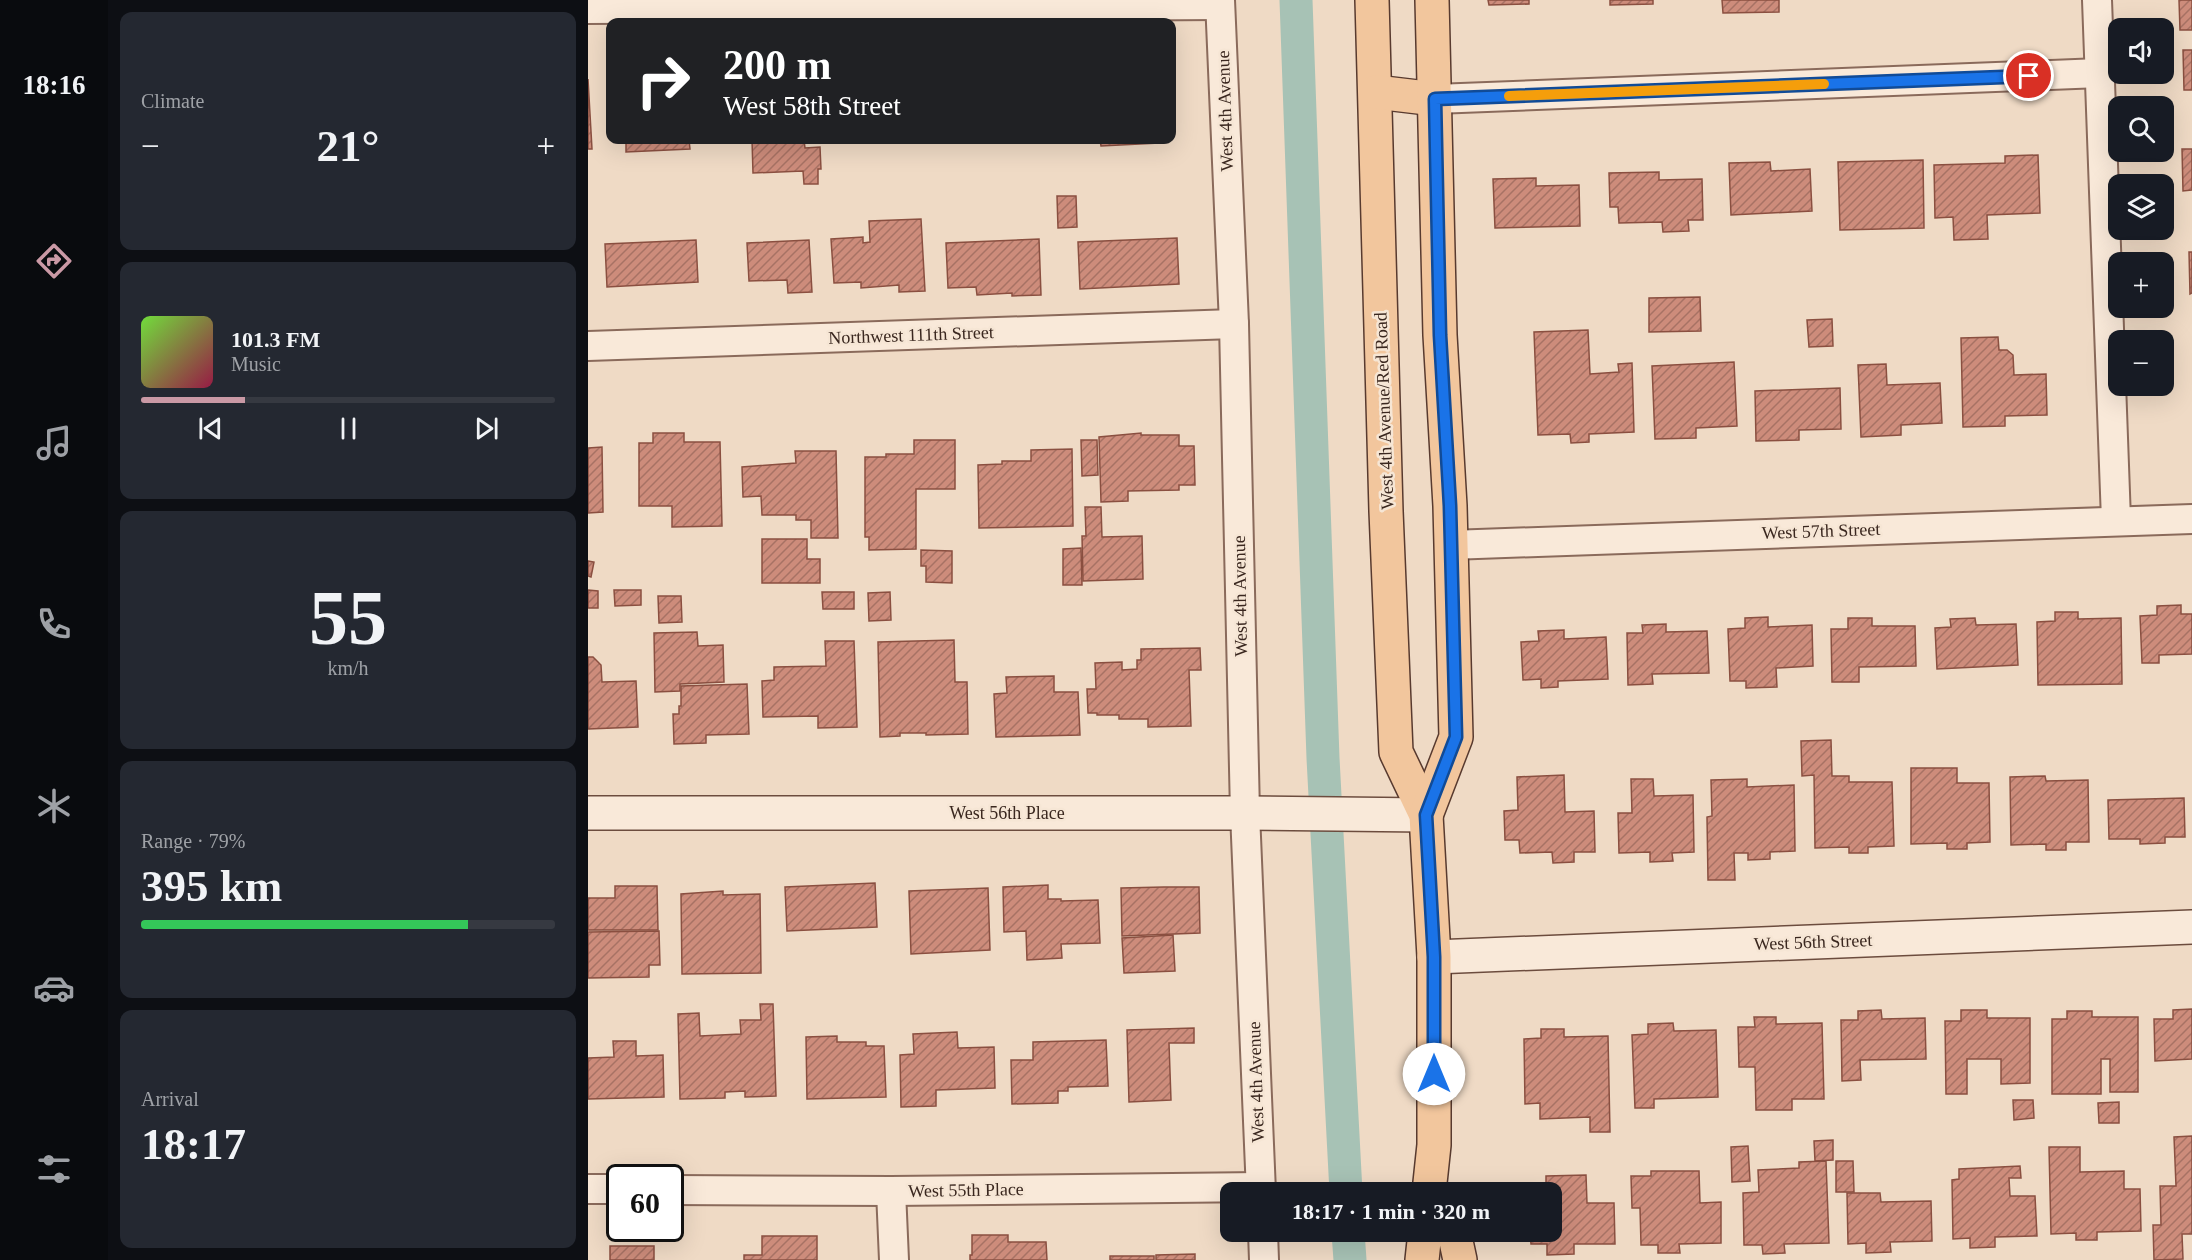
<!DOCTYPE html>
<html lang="en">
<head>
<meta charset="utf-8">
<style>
	body { margin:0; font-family:"Times New Roman",serif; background:#242831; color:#f1f3f6; height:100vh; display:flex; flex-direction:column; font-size:22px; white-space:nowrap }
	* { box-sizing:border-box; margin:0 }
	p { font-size:20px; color:#9ea1a6 }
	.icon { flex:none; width:33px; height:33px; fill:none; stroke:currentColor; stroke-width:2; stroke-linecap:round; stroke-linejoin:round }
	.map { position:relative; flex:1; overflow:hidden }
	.side { display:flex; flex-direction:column; gap:12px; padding:12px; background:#0d0f14; width:480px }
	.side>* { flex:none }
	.top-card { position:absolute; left:18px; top:18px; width:570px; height:126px; border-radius:12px; box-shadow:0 6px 24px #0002; background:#202124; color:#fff; overflow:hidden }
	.tools { position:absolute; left:1520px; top:18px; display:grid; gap:12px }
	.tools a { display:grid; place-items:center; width:66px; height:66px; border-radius:12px; background:#171b24; box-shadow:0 6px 24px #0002; font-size:30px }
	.speed { position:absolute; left:18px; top:1164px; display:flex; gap:12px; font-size:30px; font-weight:700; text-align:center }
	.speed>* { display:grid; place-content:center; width:78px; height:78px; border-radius:50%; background:#171b24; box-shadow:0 6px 24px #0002; line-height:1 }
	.speed .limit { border:3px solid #111; border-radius:9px; background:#fff; color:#111 }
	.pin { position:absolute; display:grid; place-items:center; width:51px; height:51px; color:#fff; margin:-26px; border:3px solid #fff; border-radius:50%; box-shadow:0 2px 6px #0007 }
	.me { position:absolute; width:66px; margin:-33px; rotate:0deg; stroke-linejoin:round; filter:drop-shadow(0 0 4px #0008) }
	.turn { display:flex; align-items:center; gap:21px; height:126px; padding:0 18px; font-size:27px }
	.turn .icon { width:78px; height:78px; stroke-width:2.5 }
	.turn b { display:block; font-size:42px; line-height:51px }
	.big { font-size:45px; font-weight:600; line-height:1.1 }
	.side .tile { flex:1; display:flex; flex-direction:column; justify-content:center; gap:9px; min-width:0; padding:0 21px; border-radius:12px; background:#242831 }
	.side .dial { align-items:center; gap:0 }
	.dial b { font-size:78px; line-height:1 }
	.song { display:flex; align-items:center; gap:18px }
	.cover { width:72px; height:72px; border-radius:9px; background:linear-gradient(135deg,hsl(100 70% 55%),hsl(340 70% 35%)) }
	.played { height:6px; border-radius:3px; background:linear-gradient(90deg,#ca99a5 25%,#363941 25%) }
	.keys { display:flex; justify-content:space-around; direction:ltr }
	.heat { display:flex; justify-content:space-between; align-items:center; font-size:33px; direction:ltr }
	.charge { height:9px; border-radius:4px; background:linear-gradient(90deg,#34c759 79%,#363941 0) }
	.trip { position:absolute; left:632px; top:1182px; width:342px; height:60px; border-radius:12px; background:#171b24; box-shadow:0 6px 24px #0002; font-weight:600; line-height:60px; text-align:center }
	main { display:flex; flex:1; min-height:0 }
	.tabs { display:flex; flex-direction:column; width:108px; justify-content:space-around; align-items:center; background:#090b0e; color:#9ea1a6 }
	.tabs .icon { width:42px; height:42px }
	.tabs .on { color:#ca99a5 }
	.tabs b { font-size:27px; color:#f1f3f6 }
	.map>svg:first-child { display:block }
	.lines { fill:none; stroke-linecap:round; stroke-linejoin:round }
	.canal { stroke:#a7c2b5; stroke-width:33 }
	.building { fill:url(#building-hatch); stroke:#8a4f40; stroke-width:1.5 }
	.street-casing { stroke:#8a6a5b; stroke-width:32 }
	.secondary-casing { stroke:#6c4c3e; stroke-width:36 }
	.primary-casing { stroke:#583a2f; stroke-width:36 }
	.street { stroke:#f9e9d9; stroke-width:28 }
	.secondary { stroke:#f9e9d9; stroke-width:33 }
	.primary { stroke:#f2c69d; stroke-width:33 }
	.route-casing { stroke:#114b97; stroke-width:15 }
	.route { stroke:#1a73e8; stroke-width:10 }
	.slow { stroke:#f59e0b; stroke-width:10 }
	.labels { text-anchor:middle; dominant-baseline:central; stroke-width:5; stroke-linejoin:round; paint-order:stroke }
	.street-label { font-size:18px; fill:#3a271f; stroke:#f6e6d5 }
</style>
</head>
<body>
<main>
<nav class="tabs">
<b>18:16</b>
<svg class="icon on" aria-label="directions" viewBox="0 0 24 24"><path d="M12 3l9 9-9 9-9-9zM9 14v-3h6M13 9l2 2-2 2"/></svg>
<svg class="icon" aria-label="music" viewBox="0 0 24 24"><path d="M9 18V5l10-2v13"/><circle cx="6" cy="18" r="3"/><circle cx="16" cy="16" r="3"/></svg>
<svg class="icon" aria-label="phone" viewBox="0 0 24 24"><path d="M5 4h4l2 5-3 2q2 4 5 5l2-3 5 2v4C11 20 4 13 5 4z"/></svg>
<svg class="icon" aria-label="climate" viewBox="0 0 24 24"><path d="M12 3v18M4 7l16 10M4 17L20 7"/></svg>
<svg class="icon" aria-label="car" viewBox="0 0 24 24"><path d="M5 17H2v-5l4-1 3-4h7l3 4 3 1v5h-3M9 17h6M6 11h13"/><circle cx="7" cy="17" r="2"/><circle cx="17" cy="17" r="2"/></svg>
<svg class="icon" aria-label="filters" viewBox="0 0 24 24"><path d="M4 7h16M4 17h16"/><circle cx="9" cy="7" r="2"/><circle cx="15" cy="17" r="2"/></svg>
</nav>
<section class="side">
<div class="tile"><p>Climate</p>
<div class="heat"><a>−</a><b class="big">21°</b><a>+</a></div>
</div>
<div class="tile">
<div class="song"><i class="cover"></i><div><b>101.3 FM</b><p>Music</p></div></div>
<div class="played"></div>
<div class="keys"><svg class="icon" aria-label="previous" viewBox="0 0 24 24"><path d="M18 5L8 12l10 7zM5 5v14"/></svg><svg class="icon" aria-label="pause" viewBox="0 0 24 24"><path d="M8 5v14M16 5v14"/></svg><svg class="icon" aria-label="next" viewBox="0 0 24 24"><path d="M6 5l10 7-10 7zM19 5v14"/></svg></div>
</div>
<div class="tile dial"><b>55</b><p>km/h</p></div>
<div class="tile"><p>Range · 79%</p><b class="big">395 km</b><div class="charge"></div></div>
<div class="tile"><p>Arrival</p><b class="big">18:17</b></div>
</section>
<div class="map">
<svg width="1604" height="1260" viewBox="0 0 1604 1260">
	<defs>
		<pattern id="building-hatch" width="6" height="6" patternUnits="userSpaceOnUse" patternTransform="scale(1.5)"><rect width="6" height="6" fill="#cd8c7b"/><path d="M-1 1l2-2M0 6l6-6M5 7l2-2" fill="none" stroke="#a77264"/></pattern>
	</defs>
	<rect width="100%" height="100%" fill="#efdac5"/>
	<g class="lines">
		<g class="canal">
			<polyline points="708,0 735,758 758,1192"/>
			<polyline points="760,1232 762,1260"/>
		</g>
	</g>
	<g class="building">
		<polygon points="900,0 941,0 941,4 901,5"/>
		<polygon points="1022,0 1065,0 1065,4 1022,5"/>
		<polygon points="1134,0 1191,0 1191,12 1135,13"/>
		<polygon points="1591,0 1604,0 1604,30 1592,30"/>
		<polygon points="1595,50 1604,50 1604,90 1596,90"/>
		<polygon points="0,79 4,149 0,149"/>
		<polygon points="38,140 101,140 102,149 38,152"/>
		<polygon points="164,140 216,140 217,148 232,147 233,169 230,169 230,184 216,184 215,171 165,173"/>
		<polygon points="512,140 571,140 571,143 513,146"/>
		<polygon points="1594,149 1604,149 1604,190 1595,191"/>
		<polygon points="1450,155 1452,213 1399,215 1400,239 1366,240 1365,217 1347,218 1346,165 1417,163 1417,156"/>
		<polygon points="1335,160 1336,228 1252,230 1250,162"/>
		<polygon points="1182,162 1183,171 1222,169 1224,211 1143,215 1141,163"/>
		<polygon points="1071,172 1071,180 1114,179 1115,220 1100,220 1101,231 1075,232 1074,222 1031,223 1030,207 1022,207 1021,173"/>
		<polygon points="948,178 948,186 991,185 992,226 907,228 905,179"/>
		<polygon points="469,196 488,196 489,227 470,228"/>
		<polygon points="333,219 337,291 311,292 311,285 273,288 273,282 246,283 243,239 275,237 275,243 282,242 281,221"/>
		<polygon points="589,238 591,284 492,289 490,242"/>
		<polygon points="451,239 453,295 424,296 424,293 389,295 388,287 360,288 358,243"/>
		<polygon points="108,240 110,282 19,287 17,244"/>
		<polygon points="221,240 224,292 200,293 199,280 161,281 159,243"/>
		<polygon points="1601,252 1604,252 1604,293 1602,294"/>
		<polygon points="1112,297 1113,331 1061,332 1061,298"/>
		<polygon points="1244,319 1245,346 1221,347 1219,320"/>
		<polygon points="1000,330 1002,374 1031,372 1030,364 1044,363 1046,432 1001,434 1001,442 983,443 982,434 950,435 946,332"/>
		<polygon points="1410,337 1411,350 1419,350 1425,355 1426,375 1458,374 1459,415 1417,416 1417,426 1375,427 1373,338"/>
		<polygon points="1146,362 1149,426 1108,428 1108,438 1067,439 1064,366"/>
		<polygon points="1298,364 1299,385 1352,383 1354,423 1313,425 1313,435 1273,437 1270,365"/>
		<polygon points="1252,388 1253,429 1211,430 1211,440 1168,441 1167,391"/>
		<polygon points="65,433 96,433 96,442 132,442 134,526 84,527 84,506 51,506 51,443 65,443"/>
		<polygon points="553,433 553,435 591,435 591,446 606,446 607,485 591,485 591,490 540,491 540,501 513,502 511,437"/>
		<polygon points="326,440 367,440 367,489 328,489 328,549 281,550 281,537 277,537 277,457 298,457 298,454 326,454"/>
		<polygon points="493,440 509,440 510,475 494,476"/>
		<polygon points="14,447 15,512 0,513 0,448"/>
		<polygon points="484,449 485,526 391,528 390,465 414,464 414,461 443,461 443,450"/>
		<polygon points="207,451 248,451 250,538 223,538 223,520 208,520 208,515 174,515 173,496 155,497 154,467 208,463"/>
		<polygon points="497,507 513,507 514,537 554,536 555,579 495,581 494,536 498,536"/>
		<polygon points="174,539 219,539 219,559 232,559 232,583 174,583"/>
		<polygon points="493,548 494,585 475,585 475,549"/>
		<polygon points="333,550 364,551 364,583 338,582 338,566 333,566"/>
		<polygon points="0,561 6,562 3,577 0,576"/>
		<polygon points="0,590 10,591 10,608 0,608"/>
		<polygon points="26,590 53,590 53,605 27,606"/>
		<polygon points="234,592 266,592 266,609 235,609"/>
		<polygon points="302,592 303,620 281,621 280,593"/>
		<polygon points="70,596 93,596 94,622 71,623"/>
		<polygon points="1593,605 1593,614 1604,614 1604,654 1571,655 1571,663 1554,663 1552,616 1569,615 1569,606"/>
		<polygon points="1467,612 1490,612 1490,619 1533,618 1534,684 1450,685 1449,622 1467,621"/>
		<polygon points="1180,617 1180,627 1224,625 1225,666 1188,668 1189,687 1158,688 1158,681 1142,681 1140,629 1157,628 1157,618"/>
		<polygon points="1260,618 1284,618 1284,626 1327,626 1328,666 1271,667 1271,682 1244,682 1243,629 1260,629"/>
		<polygon points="1387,618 1388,625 1428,624 1430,665 1349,669 1347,628 1363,627 1362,619"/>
		<polygon points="1078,624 1078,632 1119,631 1121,673 1064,674 1065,684 1040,685 1039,633 1055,633 1054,625"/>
		<polygon points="976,630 976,639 1018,637 1020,679 970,681 970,687 953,688 953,679 935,680 933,642 951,641 950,631"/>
		<polygon points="109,632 110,646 135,645 136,682 92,684 92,691 67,692 66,633"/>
		<polygon points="366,640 367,682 379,682 380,734 338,735 338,733 312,733 312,736 292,737 290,642"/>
		<polygon points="237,641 266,641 269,727 230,728 230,716 175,717 174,681 186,680 186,667 238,666"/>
		<polygon points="612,648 613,670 601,670 603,726 560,727 560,719 531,719 531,715 509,715 509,713 500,713 499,689 508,689 507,663 534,662 534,670 549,669 549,660 553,660 553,649"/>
		<polygon points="0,657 5,657 13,665 14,682 48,681 50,727 0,729"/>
		<polygon points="466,676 466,692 490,692 492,735 408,737 406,694 419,693 418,677"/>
		<polygon points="159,684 161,734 118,735 118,743 86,744 85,714 91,714 91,706 93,706 93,686"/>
		<polygon points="1243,740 1244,776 1261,776 1261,782 1304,782 1306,846 1280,847 1280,853 1261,853 1261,847 1227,848 1226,775 1214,776 1213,741"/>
		<polygon points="1323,768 1369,768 1369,783 1401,783 1402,842 1379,843 1379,849 1359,849 1359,843 1323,844"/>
		<polygon points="976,775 977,812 1006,811 1007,852 986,852 986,862 965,863 964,852 932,853 931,840 917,840 916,811 930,810 929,777"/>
		<polygon points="1457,776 1458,781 1500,780 1501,842 1478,842 1478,850 1458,850 1458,844 1423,845 1422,777"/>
		<polygon points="1043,779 1065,779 1066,796 1105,795 1106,852 1084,853 1085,861 1062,862 1062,852 1031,853 1030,813 1044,813"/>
		<polygon points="1159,779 1159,787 1206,785 1207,851 1182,852 1182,859 1160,860 1160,853 1146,853 1147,880 1120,880 1119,817 1124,816 1123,780"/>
		<polygon points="1596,798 1597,837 1577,837 1577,843 1552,844 1552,839 1521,839 1520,800"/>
		<polygon points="287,883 289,927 199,931 197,887"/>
		<polygon points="460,885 460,899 473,899 473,901 510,900 512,943 473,944 474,958 439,960 438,931 416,932 415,887"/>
		<polygon points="27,886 69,886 70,930 0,930 0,898 27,898"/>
		<polygon points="576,887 611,887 612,933 534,936 533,888"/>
		<polygon points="400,888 402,950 323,954 321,891"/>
		<polygon points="135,891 135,895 172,894 173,973 94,974 93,894"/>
		<polygon points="71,931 72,965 61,965 61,977 0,978 0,932"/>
		<polygon points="585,935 587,971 536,973 534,938"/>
		<polygon points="172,1004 185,1004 188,1096 157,1097 157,1091 137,1092 137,1098 92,1099 90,1014 111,1013 112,1036 153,1034 152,1020 173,1020"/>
		<polygon points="1604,1009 1604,1059 1567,1061 1566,1019 1585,1019 1585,1010"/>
		<polygon points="1293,1010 1294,1019 1337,1018 1338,1059 1272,1060 1273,1080 1254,1081 1253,1020 1270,1020 1270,1011"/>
		<polygon points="1373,1010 1399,1010 1399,1018 1442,1018 1442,1083 1413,1084 1413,1059 1379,1059 1379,1094 1358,1094 1357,1021 1373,1021"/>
		<polygon points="1479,1011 1504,1011 1504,1017 1550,1017 1550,1092 1522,1092 1522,1059 1513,1059 1513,1094 1464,1094 1464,1019 1479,1019"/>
		<polygon points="1166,1017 1188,1017 1188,1024 1234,1023 1236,1099 1204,1099 1204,1110 1168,1110 1167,1067 1151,1067 1150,1027 1167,1027"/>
		<polygon points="1085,1023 1086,1031 1128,1030 1130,1097 1066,1099 1066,1108 1047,1108 1044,1035 1060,1034 1060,1024"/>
		<polygon points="606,1028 606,1043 581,1043 583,1100 541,1102 539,1030"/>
		<polygon points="953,1029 976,1029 976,1037 1020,1036 1022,1132 1002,1132 1002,1117 952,1119 952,1103 937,1104 936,1039 953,1038"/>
		<polygon points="369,1032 370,1048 406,1047 407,1088 348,1090 348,1106 313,1107 312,1055 326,1054 325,1034"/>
		<polygon points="249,1036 249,1042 278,1042 278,1046 296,1046 298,1097 219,1099 218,1037"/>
		<polygon points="518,1040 520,1086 480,1087 480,1091 470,1091 470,1103 424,1104 423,1060 445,1060 445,1042"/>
		<polygon points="25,1041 48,1041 48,1056 75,1055 76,1097 0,1099 0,1058 26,1057"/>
		<polygon points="1425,1100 1445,1100 1446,1118 1426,1120"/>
		<polygon points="1531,1102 1531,1123 1511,1123 1510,1103"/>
		<polygon points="1604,1136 1604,1234 1594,1234 1595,1259 1566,1260 1565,1225 1573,1225 1572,1186 1588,1186 1586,1137"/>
		<polygon points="1245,1140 1245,1160 1227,1161 1226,1141"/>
		<polygon points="1160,1146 1162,1181 1144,1182 1143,1147"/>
		<polygon points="1461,1147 1492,1147 1492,1172 1536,1171 1536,1189 1552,1189 1553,1231 1509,1232 1509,1240 1488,1240 1488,1233 1463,1234"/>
		<polygon points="1238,1161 1241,1243 1196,1244 1197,1253 1175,1254 1174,1245 1156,1245 1155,1193 1171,1192 1170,1170 1211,1168 1211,1162"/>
		<polygon points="1248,1161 1265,1161 1266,1192 1248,1192"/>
		<polygon points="1432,1166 1433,1178 1421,1178 1422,1196 1447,1196 1449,1236 1407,1237 1407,1247 1382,1248 1382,1238 1365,1239 1364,1180 1371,1179 1371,1169"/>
		<polygon points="1063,1171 1111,1171 1112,1203 1133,1202 1133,1243 1091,1244 1092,1253 1070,1253 1070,1245 1053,1245 1052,1208 1044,1208 1043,1176 1063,1176"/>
		<polygon points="998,1175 999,1203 1026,1203 1027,1244 986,1244 986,1254 959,1255 959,1244 943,1244 942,1232 963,1232 963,1192 958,1192 958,1176"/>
		<polygon points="1259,1193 1292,1193 1293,1202 1343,1201 1344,1241 1302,1242 1303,1252 1278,1253 1278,1243 1260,1244"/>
		<polygon points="384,1235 420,1235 420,1242 458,1242 459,1260 382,1260 382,1255 384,1255"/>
		<polygon points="174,1236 229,1236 229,1260 156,1260 156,1255 174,1255"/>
		<rect x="22" y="1246" width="44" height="14"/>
		<polygon points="607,1254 607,1260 568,1260 568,1255"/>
		<rect x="522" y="1256" width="44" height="4"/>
	</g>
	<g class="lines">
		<g class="street-casing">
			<g id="street">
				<polyline points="632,0 646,324 657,813 673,1192"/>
				<polyline points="1509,0 1528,520"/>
				<polyline points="0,9 632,5"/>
				<polyline points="847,99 1512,73"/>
				<polyline points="0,346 646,324"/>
				<polyline points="862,545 1604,519"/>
				<polyline points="0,1189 32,1189"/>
				<polyline points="82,1190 303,1191 673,1187"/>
				<polyline points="303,1191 306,1260"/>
				<polyline points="675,1232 676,1260"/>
			</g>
		</g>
		<g class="secondary-casing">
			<g id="secondary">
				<polyline points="0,813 657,813 838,815"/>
				<polyline points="846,957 1604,927"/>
			</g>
		</g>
		<g class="primary-casing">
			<g id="primary">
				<polyline points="784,0 798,511 808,752 838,815 846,957 846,1145 841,1192"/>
				<polyline points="788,92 847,99"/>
				<polyline points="838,815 868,737 862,506 852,335 844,0"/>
				<polyline points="866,1232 872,1260"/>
				<polyline points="834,1260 837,1232"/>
			</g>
		</g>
		<use href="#street" class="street"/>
		<use href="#secondary" class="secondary"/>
		<use href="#primary" class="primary"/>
	</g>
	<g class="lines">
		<g class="route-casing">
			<polyline id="route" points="846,1074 846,957 838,815 868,737 862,506 852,335 847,99 1441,76"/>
		</g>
		<use href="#route" class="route"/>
		<polyline class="slow" points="921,96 1236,84"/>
	</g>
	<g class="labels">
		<g class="street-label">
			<text transform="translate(637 111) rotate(-92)">West 4th Avenue</text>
			<text transform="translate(323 335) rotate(-2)">Northwest 111th Street</text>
			<text transform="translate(796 411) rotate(-92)">West 4th Avenue/Red Road</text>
			<text transform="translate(1233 531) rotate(-2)">West 57th Street</text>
			<text transform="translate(652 596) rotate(-91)">West 4th Avenue</text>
			<text x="419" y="813">West 56th Place</text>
			<text transform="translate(1225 942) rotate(-2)">West 56th Street</text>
			<text transform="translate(668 1082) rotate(-92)">West 4th Avenue</text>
			<text transform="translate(378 1190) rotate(-1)">West 55th Place</text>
		</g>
	</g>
</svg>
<div class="tools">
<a><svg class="icon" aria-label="sound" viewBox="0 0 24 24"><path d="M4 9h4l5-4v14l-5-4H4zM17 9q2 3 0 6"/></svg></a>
<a><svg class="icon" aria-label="search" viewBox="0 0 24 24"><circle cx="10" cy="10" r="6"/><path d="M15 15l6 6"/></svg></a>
<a><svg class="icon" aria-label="layers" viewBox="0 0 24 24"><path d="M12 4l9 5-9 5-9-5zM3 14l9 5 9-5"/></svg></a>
<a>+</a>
<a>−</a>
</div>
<div class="speed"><div class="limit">60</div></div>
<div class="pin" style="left:1441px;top:76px;background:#d93025"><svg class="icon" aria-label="arrive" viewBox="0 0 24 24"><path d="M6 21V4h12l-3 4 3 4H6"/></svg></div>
<svg class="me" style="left:846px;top:1074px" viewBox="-20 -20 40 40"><circle r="19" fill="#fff"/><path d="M0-13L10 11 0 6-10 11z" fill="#1a73e8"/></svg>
<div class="trip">18:17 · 1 min · 320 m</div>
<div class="top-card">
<div class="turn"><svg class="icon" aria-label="right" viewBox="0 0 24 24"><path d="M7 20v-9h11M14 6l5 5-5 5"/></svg><div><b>200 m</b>West 58th Street</div></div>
</div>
</div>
</main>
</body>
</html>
